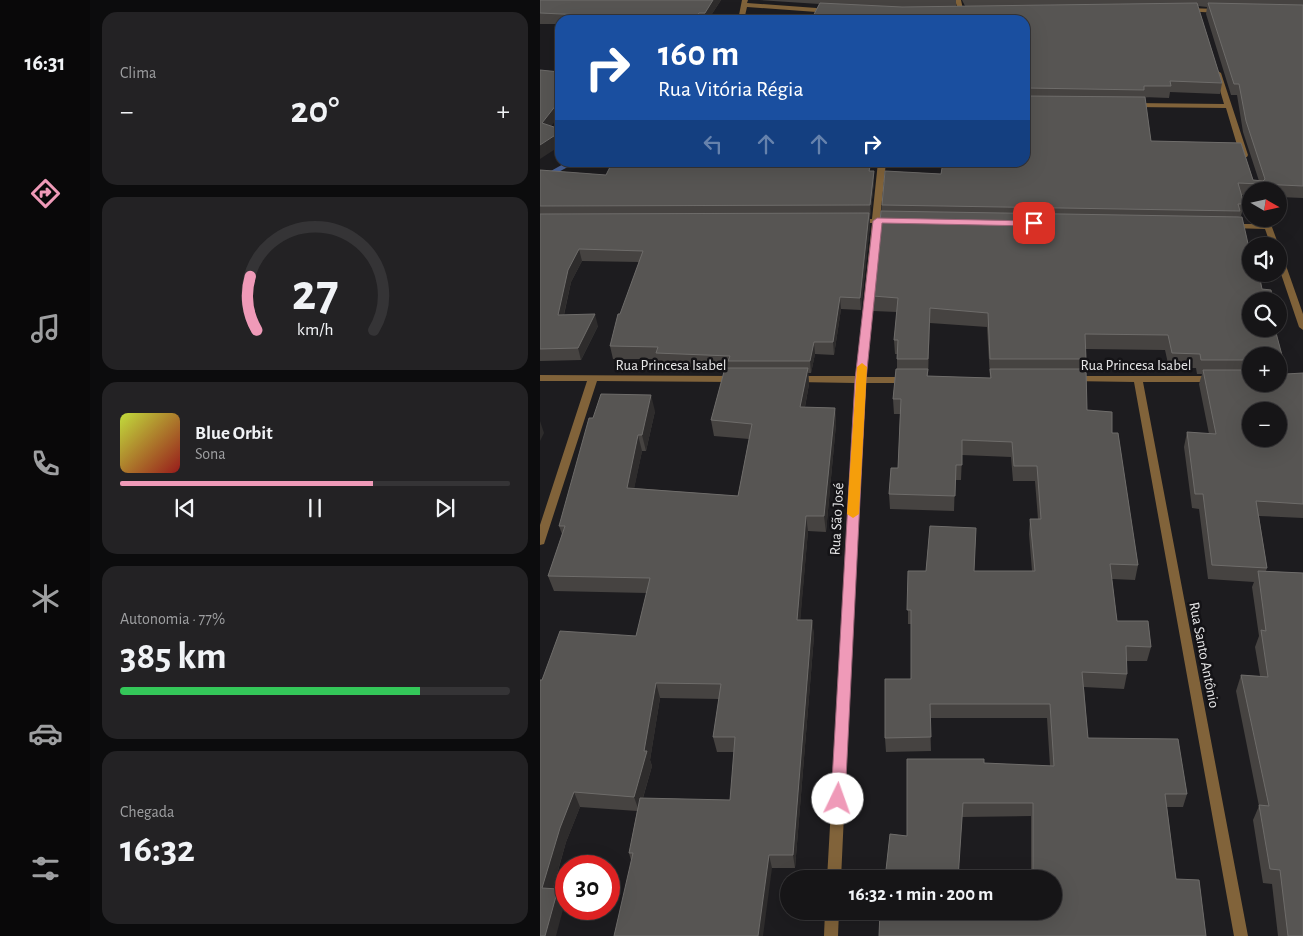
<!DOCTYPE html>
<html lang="pt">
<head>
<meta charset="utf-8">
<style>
	body { margin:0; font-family:"Alegreya Sans",sans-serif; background:#232224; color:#f1f3f6; height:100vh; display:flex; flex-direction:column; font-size:19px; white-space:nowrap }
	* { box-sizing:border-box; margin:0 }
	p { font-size:16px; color:#9e9fa1 }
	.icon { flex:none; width:28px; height:28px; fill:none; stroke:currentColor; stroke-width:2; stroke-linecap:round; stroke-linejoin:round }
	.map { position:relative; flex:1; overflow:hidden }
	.sheet { display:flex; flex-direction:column; gap:12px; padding:12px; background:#0c0c0d; width:450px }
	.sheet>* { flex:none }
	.top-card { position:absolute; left:15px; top:15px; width:475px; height:152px; border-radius:15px; box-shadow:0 5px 20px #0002,0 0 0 1px #353436; background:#1a4fa0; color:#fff; overflow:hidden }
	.needle { width:32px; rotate:99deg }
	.fabs { position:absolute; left:702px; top:182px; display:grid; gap:10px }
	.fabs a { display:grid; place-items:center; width:45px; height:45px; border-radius:50%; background:#161517; box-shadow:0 5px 20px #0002,0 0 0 1px #353436; font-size:25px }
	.speed { position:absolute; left:15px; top:855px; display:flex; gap:10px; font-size:25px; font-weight:700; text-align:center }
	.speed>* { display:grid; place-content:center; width:65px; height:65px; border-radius:50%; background:#161517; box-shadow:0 5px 20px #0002,0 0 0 1px #353436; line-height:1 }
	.speed .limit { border:8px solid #d22; background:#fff; color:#111 }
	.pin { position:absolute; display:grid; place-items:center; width:42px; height:42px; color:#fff; margin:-21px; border-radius:10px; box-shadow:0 2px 8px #0006 }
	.me { position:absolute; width:55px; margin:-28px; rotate:3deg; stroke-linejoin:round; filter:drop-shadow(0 0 4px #0008) }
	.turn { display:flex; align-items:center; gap:18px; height:105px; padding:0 20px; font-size:22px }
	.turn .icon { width:65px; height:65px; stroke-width:2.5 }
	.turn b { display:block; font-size:35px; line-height:42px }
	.lanes { display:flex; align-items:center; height:48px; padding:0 20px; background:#0003; justify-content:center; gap:25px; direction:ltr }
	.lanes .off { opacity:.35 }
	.big { font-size:38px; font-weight:700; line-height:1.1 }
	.sheet .card { flex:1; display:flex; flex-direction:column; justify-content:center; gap:8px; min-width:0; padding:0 18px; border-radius:15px; background:#232224 }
	.sheet .dial { align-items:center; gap:0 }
	.dial svg { height:130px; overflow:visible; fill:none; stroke:#353436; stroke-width:7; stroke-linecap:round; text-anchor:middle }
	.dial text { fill:#f1f3f6; stroke:none }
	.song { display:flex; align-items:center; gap:15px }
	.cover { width:60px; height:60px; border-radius:8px; background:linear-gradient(135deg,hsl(70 70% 55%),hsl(0 70% 35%)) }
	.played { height:5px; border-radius:2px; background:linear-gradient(90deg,#ef9ab8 65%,#353436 65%) }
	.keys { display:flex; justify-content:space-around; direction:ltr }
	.heat { display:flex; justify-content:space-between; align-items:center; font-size:28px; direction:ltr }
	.charge { height:8px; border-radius:4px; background:linear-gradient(90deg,#34c759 77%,#353436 0) }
	.trip { position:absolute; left:240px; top:870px; width:282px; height:50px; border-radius:25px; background:#161517; box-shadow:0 5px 20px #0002,0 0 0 1px #353436; font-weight:700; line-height:50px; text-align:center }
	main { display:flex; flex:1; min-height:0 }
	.menu { display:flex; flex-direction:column; width:90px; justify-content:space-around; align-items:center; background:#090809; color:#9e9fa1 }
	.menu .icon { width:35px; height:35px }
	.menu .current { color:#ef9ab8 }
	.menu b { font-size:22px; color:#f1f3f6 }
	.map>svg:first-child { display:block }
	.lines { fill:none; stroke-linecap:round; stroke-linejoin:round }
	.stream { fill:#445e95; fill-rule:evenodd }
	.minor { fill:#81633a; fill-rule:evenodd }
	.wall { fill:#464341; fill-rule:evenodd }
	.shaded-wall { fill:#2e2c2c }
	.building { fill:#575553; stroke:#6e6c6a; fill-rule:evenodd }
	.route { fill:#ef9ab8; stroke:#9b6478 }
	.slow { fill:#f59e0b }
	.labels { text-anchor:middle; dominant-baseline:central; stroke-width:5; stroke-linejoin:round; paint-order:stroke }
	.street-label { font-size:15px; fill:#e6e6e7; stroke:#141316 }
</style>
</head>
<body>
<main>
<nav class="menu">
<b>16:31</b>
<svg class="icon current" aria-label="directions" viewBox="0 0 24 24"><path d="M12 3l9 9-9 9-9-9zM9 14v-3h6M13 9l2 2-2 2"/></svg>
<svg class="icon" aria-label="music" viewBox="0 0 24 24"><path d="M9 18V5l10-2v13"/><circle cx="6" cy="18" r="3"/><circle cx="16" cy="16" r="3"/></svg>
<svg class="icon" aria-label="phone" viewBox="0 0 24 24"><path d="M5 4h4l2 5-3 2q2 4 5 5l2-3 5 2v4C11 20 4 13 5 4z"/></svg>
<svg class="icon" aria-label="climate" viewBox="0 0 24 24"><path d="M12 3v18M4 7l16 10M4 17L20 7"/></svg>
<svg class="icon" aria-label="car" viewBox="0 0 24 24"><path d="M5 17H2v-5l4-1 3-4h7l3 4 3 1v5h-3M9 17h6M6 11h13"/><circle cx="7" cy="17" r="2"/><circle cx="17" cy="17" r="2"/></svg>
<svg class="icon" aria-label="filters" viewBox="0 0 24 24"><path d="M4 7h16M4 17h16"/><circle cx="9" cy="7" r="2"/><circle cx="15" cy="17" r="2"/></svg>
</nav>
<section class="sheet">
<div class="card"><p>Clima</p>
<div class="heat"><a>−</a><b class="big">20°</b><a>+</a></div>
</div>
<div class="card dial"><svg viewBox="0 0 100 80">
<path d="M14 69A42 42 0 1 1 86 69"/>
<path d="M14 69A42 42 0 0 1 10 36" stroke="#ef9ab8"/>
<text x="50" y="56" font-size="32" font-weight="700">27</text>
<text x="50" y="72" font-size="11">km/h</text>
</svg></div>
<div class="card">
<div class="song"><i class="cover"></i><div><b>Blue Orbit</b><p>Sona</p></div></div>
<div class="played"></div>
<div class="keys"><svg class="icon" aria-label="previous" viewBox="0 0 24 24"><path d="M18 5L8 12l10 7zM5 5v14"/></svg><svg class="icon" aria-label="pause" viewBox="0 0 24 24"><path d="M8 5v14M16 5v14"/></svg><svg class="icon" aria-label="next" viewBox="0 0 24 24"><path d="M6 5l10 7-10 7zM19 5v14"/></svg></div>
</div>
<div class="card"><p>Autonomia · 77%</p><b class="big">385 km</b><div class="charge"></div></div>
<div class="card"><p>Chegada</p><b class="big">16:32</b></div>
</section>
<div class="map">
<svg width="763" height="936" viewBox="0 0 763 936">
	<rect width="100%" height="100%" fill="#1d1c1f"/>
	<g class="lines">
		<polygon class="stream" points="27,162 37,162 0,182 0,177"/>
		<g class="minor">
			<polygon points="202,0 208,0 207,3 290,9 293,11 290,13 207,7 204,20 198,20"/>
			<polygon points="415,0 421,0 424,14 419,13"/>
			<polygon points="646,8 679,9 682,11 679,13 644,11 644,9"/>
			<polygon points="678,71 681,73 708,155 707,157 701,157 700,155 686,108 593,107 590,105 593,103 684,104 675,73"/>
			<polygon points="338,162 346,162 340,219 354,219 358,221 354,223 340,223 325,377 366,377 371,380 366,383 324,383 301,879 287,879 315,383 256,382 251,379 256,376 316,376 332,223 316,223 312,221 316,219 332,219"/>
			<polygon points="721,219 729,219 739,246 731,246 725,229 691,228 687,226 691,224 723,224"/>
			<polygon points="739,255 743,257 763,314 763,330 759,327 739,268"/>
			<polygon points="0,375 194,376 199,379 194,382 57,381 5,541 4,544 0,545 0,525 47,381 0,381"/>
			<polygon points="533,376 674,376 679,379 674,382 603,382 708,936 694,936 594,382 530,381 528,379"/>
			<polygon points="285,911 299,911 298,936 284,936"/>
		</g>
	</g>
	<g class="wall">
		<polygon points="0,0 181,0 168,20 20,20 20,24 0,24"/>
		<path d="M219,0H416V6H425L422,0H763V198L739,197V191H711V196L702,195L704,204L701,216H698L702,217L711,257V274H719L722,289L731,290L733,301H711V329H735L743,359L741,367L745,368L746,374L763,373V518L719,516L727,568L726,571L763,573V936H738L732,884L723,883L713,820L719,806L696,691L701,675L720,676L715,647L719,636L712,587L714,582L668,579L659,509L652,508L644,447L647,432L669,434L659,384L662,374H657L656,368H629L625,350L545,349L546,359L544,369H546L547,410L572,412V433H578L598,565L595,580L572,579L577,621H608L611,647L607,661H587V674L584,689L544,687L548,738L638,739L647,794L643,807H627L636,879L659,880L666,936H339L340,911H514V879H491V816L422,817L418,879H345L350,834L367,836V759H444V763L510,766L507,718H390L391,751L346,752L345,738V679H371V624H368V571H386L390,526L436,528L434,571H492L489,534L490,519H498L495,481H473L471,457L422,455L421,480H415L414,511L350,509L349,494L351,468H358L360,414H354L353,399L356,369H357V354H355L354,340L357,312L333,311V296L345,171L401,174L403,162H485V20H271L279,4ZM658,6L667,7L666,14L691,95H697L703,132L719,181L713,180L701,143L611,141L605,97H603L629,98L630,92L680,94L682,83ZM390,323L447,327L450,378L388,376ZM711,356H739V384H711ZM711,411H739V439H711Z"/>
		<path d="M102,162H330L329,167L330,171H334V182L330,217V225L321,310L301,309L294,355L275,354L271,373H268L269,384L265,407L295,408L296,424L286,532L268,531L260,620H272L274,636L255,868H232L91,860L89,853L97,811L40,807L26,842L13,889H18L25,902L0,936L2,680L96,636L107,593L14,591L8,576L22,534L19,526L115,411L106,451H102L94,488L198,496L209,439L174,436L171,420L185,368L118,366L117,359H73L70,346L99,262L42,261L31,282L24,315L58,326L41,360L0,361V170L66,175L100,167ZM120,698L179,699L173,737L177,752H194L190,800L103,798L112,766L110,760Z"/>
	</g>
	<g class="shaded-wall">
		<polygon points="173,0 181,0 168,20 166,20 165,13"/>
		<polygon points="159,13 160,20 154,20"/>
		<polygon points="20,100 20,115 5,134 2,123"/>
		<polygon points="20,132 20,146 0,159 0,145"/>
		<polygon points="327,162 330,162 327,179 326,167"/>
		<polygon points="334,171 334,182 330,217 330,205"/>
		<polygon points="329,213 330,225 321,310 320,298"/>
		<polygon points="39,249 42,261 31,282 21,327 18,315 28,270"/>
		<polygon points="300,297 301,309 294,355 293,342"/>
		<polygon points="390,308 390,323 388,373 388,359"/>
		<polygon points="55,314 58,326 41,360 38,348"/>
		<polygon points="274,342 275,354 271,373 270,361"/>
		<polygon points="268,368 269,384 262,423 260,407"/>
		<polygon points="111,395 115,411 106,451 102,435"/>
		<polygon points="295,408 296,424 286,532 284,516"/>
		<polygon points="0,421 4,433 0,441"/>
		<polygon points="98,435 102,451 91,504 87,488"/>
		<polygon points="266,516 268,531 259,636 257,620"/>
		<polygon points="272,620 274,636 255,868 253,855"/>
		<polygon points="116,683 120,698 110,760 112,766 99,811 94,797 104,751"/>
		<polygon points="34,792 40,807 26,842 9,902 2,888 20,828"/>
		<polygon points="229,855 232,868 223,936 218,936"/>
		<polygon points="18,889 25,902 16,936 5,936"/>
	</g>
	<g class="building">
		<polygon points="0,0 173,0 165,13 159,13 154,20 63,20 66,16 0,13"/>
		<polygon points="280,3 362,7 657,3 682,83 630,81 631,86 604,86 604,90 486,88 485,90 485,20 271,20"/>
		<polygon points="668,3 763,5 763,186 698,183 704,204 698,204 700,211 342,205 345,171 401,174 403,162 485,162 485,95 486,96 605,97 611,141 701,143 713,180 723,181 725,179 706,121 699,84 694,84"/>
		<polygon points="0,70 20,72 20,100 2,123 20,129 20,132 0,145"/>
		<polygon points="102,162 327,162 326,167 330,167 329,171 334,171 330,205 0,206 0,170 66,175 71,165 100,167"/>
		<path d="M341,211L702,217L711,257V274H719L722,289L731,290L733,301H711V329H735L743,359L741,367L745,368L746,374L763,373V504L716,501L727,568L672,565L663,494H655L647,432L676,434L663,370H711V384H739V356H711V360H661L660,354L632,353L628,335L545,334L546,359H450L448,313L390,308L388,359H357L358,340H354L358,298L333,296ZM711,411H739V439H711Z"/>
		<polygon points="329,213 320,298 300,297 293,342 274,342 270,361 188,361 190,356 116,353 118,347 70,346 78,314 80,314 103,251 39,249 28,270 18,315 55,314 38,348 0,349 0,214"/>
		<polygon points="185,368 268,368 260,407 295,408 284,516 266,516 257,620 272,620 253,855 229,855 218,936 74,936 93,853 89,853 100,798 190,800 195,737 173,737 181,684 116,683 104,751 107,751 94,797 34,792 20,828 2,888 18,889 5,936 0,936 0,680 2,680 20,631 96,636 110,578 8,576 25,526 19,526 49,418 53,418 61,394 111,395 102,435 98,435 87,488 198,496 212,424 171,420"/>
		<polygon points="356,369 388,369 387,376 451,378 450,369 546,369 547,410 572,412 572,433 578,433 598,565 570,564 577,621 608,621 611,647 586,646 587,674 542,672 548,738 638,739 647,794 625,794 636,879 659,880 666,936 339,936 340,911 514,911 514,879 493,879 493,803 423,803 418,879 345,879 350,834 367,836 367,759 444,759 444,763 514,766 510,704 390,704 391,737 345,738 345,679 371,679 371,610 367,610 368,571 386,571 390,526 436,528 434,571 495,571 490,519 501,519 497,466 474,466 472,442 422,440 422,465 416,465 415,496 349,494 351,468 358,468 361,399 353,399"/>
		<polygon points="718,571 763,573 763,936 748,936 740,870 730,869 719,805 729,806 701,675 728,677 721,630 726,631"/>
	</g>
	<polygon class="route" points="337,218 494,221 498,223 494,226 342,223 326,380 305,799 303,804 298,806 293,804 291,799 315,380 333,221"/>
	<polygon class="slow" points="322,363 327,367 319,514 313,518 307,514 317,367"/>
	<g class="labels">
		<g class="street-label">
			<text x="131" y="365">Rua Princesa Isabel</text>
			<text x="596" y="365">Rua Princesa Isabel</text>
			<text transform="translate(297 519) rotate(-87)">Rua São José</text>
			<text transform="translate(664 655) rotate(79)">Rua Santo Antônio</text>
		</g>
	</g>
</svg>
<div class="fabs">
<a><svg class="needle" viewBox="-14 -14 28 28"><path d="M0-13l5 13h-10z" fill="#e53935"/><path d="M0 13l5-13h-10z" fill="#9e9fa1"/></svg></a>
<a><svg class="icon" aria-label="sound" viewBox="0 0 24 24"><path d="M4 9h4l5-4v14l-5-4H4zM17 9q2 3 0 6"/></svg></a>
<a><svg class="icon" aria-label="search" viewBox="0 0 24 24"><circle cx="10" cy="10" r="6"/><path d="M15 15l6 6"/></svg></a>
<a>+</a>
<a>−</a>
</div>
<div class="speed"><div class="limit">30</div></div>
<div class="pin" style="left:494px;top:223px;background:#d93025"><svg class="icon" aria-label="arrive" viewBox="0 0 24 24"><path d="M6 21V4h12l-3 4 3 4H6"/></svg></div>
<svg class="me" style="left:298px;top:799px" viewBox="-20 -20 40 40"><circle r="19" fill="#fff"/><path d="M0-13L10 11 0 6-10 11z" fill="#ef9ab8"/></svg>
<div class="trip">16:32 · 1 min · 200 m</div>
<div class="top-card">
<div class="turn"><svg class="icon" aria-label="right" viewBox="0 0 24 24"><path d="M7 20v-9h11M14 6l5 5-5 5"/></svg><div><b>160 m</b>Rua Vitória Régia</div></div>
<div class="lanes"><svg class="icon off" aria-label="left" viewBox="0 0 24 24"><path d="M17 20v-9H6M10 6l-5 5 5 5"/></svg><svg class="icon off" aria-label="ahead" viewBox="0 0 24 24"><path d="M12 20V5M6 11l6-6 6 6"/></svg><svg class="icon off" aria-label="ahead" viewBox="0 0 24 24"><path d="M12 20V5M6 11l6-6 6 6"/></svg><svg class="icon" aria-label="right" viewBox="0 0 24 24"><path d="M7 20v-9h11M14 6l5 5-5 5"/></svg></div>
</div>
</div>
</main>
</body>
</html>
